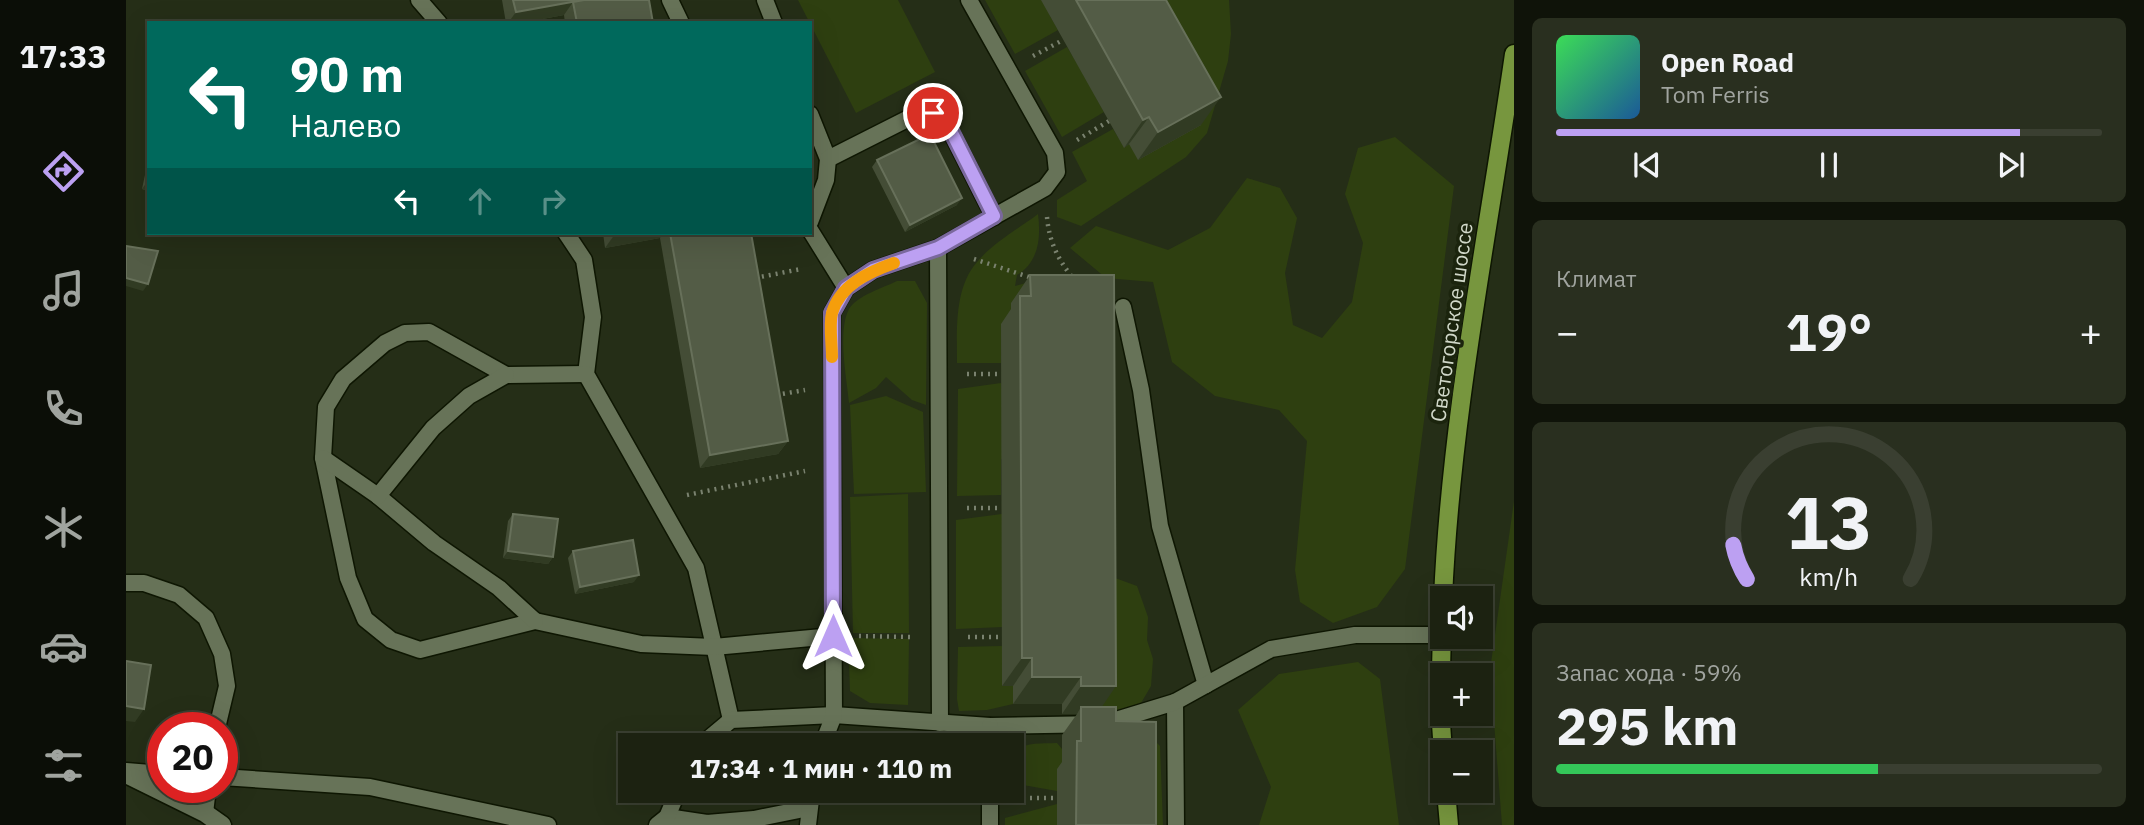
<!DOCTYPE html>
<html lang="ru">
<head>
<meta charset="utf-8">
<style>
	body { margin:0; font-family:"IBM Plex Sans",sans-serif; background:#292f1f; color:#f1f3f6; height:100vh; display:flex; flex-direction:column; font-size:26px; white-space:nowrap }
	* { box-sizing:border-box; margin:0 }
	p { font-size:23px; color:#a0a49f }
	.icon { flex:none; width:38px; height:38px; fill:none; stroke:currentColor; stroke-width:2; stroke-linecap:round; stroke-linejoin:round }
	.map { position:relative; flex:1; overflow:hidden }
	.panel { display:flex; flex-direction:column; gap:18px; padding:18px; background:#0f1309; width:630px }
	.panel>* { flex:none }
	.hud { position:absolute; left:21px; top:21px; width:665px; height:214px; border-radius:0px; box-shadow:0 7px 28px #0002,0 0 0 2px #3a3f31; background:#00695c; color:#fff; overflow:hidden }
	.controls { position:absolute; left:1304px; top:586px; display:grid; gap:14px }
	.controls a { display:grid; place-items:center; width:63px; height:63px; border-radius:0px; background:#1c2211; box-shadow:0 7px 28px #0002,0 0 0 2px #3a3f31; font-size:35px }
	.speed { position:absolute; left:21px; top:712px; display:flex; gap:14px; font-size:35px; font-weight:700; text-align:center }
	.speed>* { display:grid; place-content:center; width:91px; height:91px; border-radius:50%; background:#1c2211; box-shadow:0 7px 28px #0002,0 0 0 2px #3a3f31; line-height:1 }
	.speed .limit { border:10px solid #d22; background:#fff; color:#111 }
	.pin { position:absolute; display:grid; place-items:center; width:60px; height:60px; color:#fff; margin:-30px; border:4px solid #fff; border-radius:50%; box-shadow:0 2px 7px #0007 }
	.me { position:absolute; width:77px; margin:-38px; rotate:0deg; stroke-linejoin:round; filter:drop-shadow(0 0 5px #0008) }
	.turn { display:flex; align-items:center; gap:24px; height:147px; padding:0 28px; font-size:32px }
	.turn .icon { width:91px; height:91px; stroke-width:2.5 }
	.turn b { display:block; font-size:49px; line-height:60px }
	.lanes { display:flex; align-items:center; height:66px; padding:0 28px; background:#0003; justify-content:center; gap:35px; direction:ltr }
	.lanes .off { opacity:.35 }
	.big { font-size:52px; font-weight:700; line-height:1.1 }
	.panel .tile { flex:1; display:flex; flex-direction:column; justify-content:center; gap:10px; min-width:0; padding:0 24px; border-radius:10px; background:#292f1f }
	.panel .dial { align-items:center; gap:0 }
	.dial svg { height:182px; overflow:visible; fill:none; stroke:#3a3f31; stroke-width:7; stroke-linecap:round; text-anchor:middle }
	.dial text { fill:#f1f3f6; stroke:none }
	.song { display:flex; align-items:center; gap:21px }
	.cover { width:84px; height:84px; border-radius:10px; background:linear-gradient(135deg,hsl(130 70% 55%),hsl(210 70% 35%)) }
	.played { height:7px; border-radius:4px; background:linear-gradient(90deg,#bca0f2 85%,#3a3f31 85%) }
	.keys { display:flex; justify-content:space-around; direction:ltr }
	.heat { display:flex; justify-content:space-between; align-items:center; font-size:38px; direction:ltr }
	.charge { height:10px; border-radius:5px; background:linear-gradient(90deg,#34c759 59%,#3a3f31 0) }
	.trip { position:absolute; left:492px; top:733px; width:406px; height:70px; border-radius:0px; background:#1c2211; box-shadow:0 7px 28px #0002,0 0 0 2px #3a3f31; font-weight:700; line-height:70px; text-align:center }
	main { display:flex; flex:1; min-height:0 }
	.tab-bar { display:flex; flex-direction:column; width:126px; justify-content:space-around; align-items:center; background:#0b0e07; color:#a0a49f }
	.tab-bar .icon { width:49px; height:49px }
	.tab-bar .on { color:#bca0f2 }
	.tab-bar b { font-size:32px; color:#f1f3f6 }
	.map>svg:first-child { display:block }
	.green { fill:#2e3f10 }
	.lines { fill:none; stroke-linecap:round; stroke-linejoin:round }
	.lane-casing { stroke:#0e1602; stroke-width:19 }
	.street-casing { stroke:#0e1602; stroke-width:21 }
	.primary-casing { stroke:#0e1602; stroke-width:21 }
	.path { stroke:#7a826f; stroke-width:4.5; stroke-dasharray:2 5; stroke-linecap:butt }
	.lane { stroke:#677358; stroke-width:16 }
	.street { stroke:#677358; stroke-width:18 }
	.primary { stroke:#77963e; stroke-width:18 }
	.wall { fill:#444d36 }
	.shaded-wall { fill:#313b23 }
	.building { fill:#535c46; stroke:#67705a; stroke-width:2 }
	.route-casing { stroke:#7a689d; stroke-width:18 }
	.route { stroke:#bca0f2; stroke-width:12 }
	.slow { stroke:#f59e0b; stroke-width:12 }
	.labels { text-anchor:middle; dominant-baseline:central; stroke-width:7; stroke-linejoin:round; paint-order:stroke }
	.street-label { font-size:21px; fill:#d1d8c9; stroke:#1b240d }
</style>
</head>
<body>
<main>
<nav class="tab-bar">
<b>17:33</b>
<svg class="icon on" aria-label="directions" viewBox="0 0 24 24"><path d="M12 3l9 9-9 9-9-9zM9 14v-3h6M13 9l2 2-2 2"/></svg>
<svg class="icon" aria-label="music" viewBox="0 0 24 24"><path d="M9 18V5l10-2v13"/><circle cx="6" cy="18" r="3"/><circle cx="16" cy="16" r="3"/></svg>
<svg class="icon" aria-label="phone" viewBox="0 0 24 24"><path d="M5 4h4l2 5-3 2q2 4 5 5l2-3 5 2v4C11 20 4 13 5 4z"/></svg>
<svg class="icon" aria-label="climate" viewBox="0 0 24 24"><path d="M12 3v18M4 7l16 10M4 17L20 7"/></svg>
<svg class="icon" aria-label="car" viewBox="0 0 24 24"><path d="M5 17H2v-5l4-1 3-4h7l3 4 3 1v5h-3M9 17h6M6 11h13"/><circle cx="7" cy="17" r="2"/><circle cx="17" cy="17" r="2"/></svg>
<svg class="icon" aria-label="filters" viewBox="0 0 24 24"><path d="M4 7h16M4 17h16"/><circle cx="9" cy="7" r="2"/><circle cx="15" cy="17" r="2"/></svg>
</nav>
<div class="map">
<svg width="1388" height="825" viewBox="0 0 1388 825">
	<rect width="100%" height="100%" fill="#252e17"/>
	<g class="green">
		<polygon points="672,0 772,0 809,72 730,113"/>
		<polygon points="859,0 922,0 923,14 932,30 889,54"/>
		<polygon points="1005,0 1103,0 1105,34 1102,61 1081,133 1060,157 955,226 931,217 931,200 961,181 946,152 987,129 998,147 1003,144"/>
		<polygon points="941,47 952,65 974,93 969,96 978,112 936,137 899,71"/>
		<polygon points="1269,137 1328,186 1279,569 1251,607 1207,623 1174,602 1169,570 1181,441 1153,410 1089,396 1046,362 1027,282 980,278 944,248 970,226 1042,250 1084,228 1121,178 1154,188 1171,218 1159,273 1167,325 1196,338 1226,302 1237,243 1219,194 1232,148"/>
		<path d="M912,214C915,237 913,262 891,275L889,286L900,283L885,324L875,325V363H831C831,330 828,288 851,262C867,243 892,229 912,214Z"/>
		<path d="M771,281H789L801,303L800,405L786,400L760,377L750,388L723,403C721,379 711,331 723,309C732,295 757,288 771,281Z"/>
		<polygon points="875,383 886,458 875,459 875,495 831,496 832,389"/>
		<polygon points="760,396 797,412 800,492 728,494 724,405"/>
		<polygon points="782,494 783,633 727,633 724,497"/>
		<polygon points="1388,501 1388,825 1376,825 1364,670"/>
		<polygon points="876,514 876,627 830,629 830,520"/>
		<polygon points="970,571 1011,586 1022,617 1021,640 1027,659 1025,686 1015,703 997,710 971,710"/>
		<polygon points="727,638 783,639 782,705 744,703 724,691 723,663"/>
		<polygon points="876,646 876,685 887,686 887,704 861,710 833,711 831,699 832,647"/>
		<polygon points="1232,662 1254,679 1273,825 1133,825 1145,787 1112,710 1153,674"/>
		<polygon points="1022,734 1034,746 1037,825 1011,825"/>
		<path d="M931,743L936,749V769H931V791L886,783V755C897,741 914,744 931,743Z"/>
		<polygon points="931,804 931,825 879,825 879,818"/>
	</g>
	<g class="lines">
		<g class="lane-casing">
			<g id="lane">
				<polyline points="293,0 313,23"/>
				<polyline points="544,0 555,23"/>
				<polyline points="639,0 648,23"/>
				<polyline points="684,114 702,159 700,180 684,222"/>
				<polyline points="702,159 789,115 807,113 822,126 868,217"/>
				<polyline points="684,230 720,288"/>
				<polyline points="440,233 458,260 467,317 460,374 570,568 605,720"/>
				<polyline points="812,248 814,723"/>
				<polyline points="997,307 1015,390 1034,526 1080,685"/>
				<polyline points="460,374 380,375 303,332 279,333 259,343 217,379 200,407 197,458 222,578 239,619 265,640 294,650 409,621 515,644 588,647 707,636"/>
				<polyline points="197,458 252,496 308,543 373,588 409,621"/>
				<polyline points="252,496 307,428 343,396 380,375"/>
				<polyline points="0,583 18,583 53,595 80,618 96,654 101,686 91,728"/>
				<polyline points="1049,702 1050,825"/>
				<polyline points="574,746 605,720 708,715 864,726 977,724 1049,702 1145,649 1229,635 1316,635"/>
				<polyline points="696,746 708,715 706,313 720,288 747,270 812,248 919,188 931,172 929,153 843,0"/>
				<polyline points="864,746 864,726"/>
				<polyline points="0,771 37,774"/>
				<polyline points="96,777 244,787 422,825"/>
				<polyline points="79,813 82,788"/>
				<polyline points="541,817 581,823 628,819 683,808"/>
				<polyline points="531,825 541,817 552,791"/>
				<polyline points="682,825 686,791"/>
				<polyline points="864,825 864,791"/>
			</g>
		</g>
		<g class="street-casing">
			<polyline id="street" points="0,774 79,813 96,825"/>
		</g>
		<g class="primary-casing">
			<g id="primary">
				<path d="M1317,598C1325,415 1362,235 1388,54"/>
				<polyline points="1316,631 1314,709 1317,752"/>
				<polyline points="1320,791 1323,825"/>
			</g>
		</g>
		<g class="path">
			<polyline points="907,56 937,40"/>
			<polyline points="951,140 983,121"/>
			<path d="M921,217C923,241 932,260 947,278"/>
			<polyline points="187,233 187,237"/>
			<polyline points="848,259 906,278"/>
			<polyline points="629,278 675,269"/>
			<polyline points="841,374 875,374"/>
			<polyline points="650,395 679,390"/>
			<polyline points="561,495 679,471"/>
			<polyline points="841,508 876,508"/>
			<polyline points="733,636 788,637"/>
			<polyline points="842,637 876,637"/>
			<polyline points="890,798 931,798"/>
		</g>
		<use href="#lane" class="lane"/>
		<use href="#street" class="street"/>
		<use href="#primary" class="primary"/>
	</g>
	<g class="wall">
		<polygon points="376,0 523,0 527,23 439,23 438,15 395,23 380,23"/>
		<polygon points="915,0 1040,0 1075,125 1012,160 1003,144 998,148"/>
		<polygon points="23,156 23,191 16,189"/>
		<polygon points="751,160 831,205 779,232 746,167"/>
		<polygon points="477,233 625,233 662,441 652,454 574,468 534,238 479,248"/>
		<polygon points="904,275 975,707 990,721 1030,825 931,825 931,769 936,762 936,735 951,714 936,714 936,704 887,704 887,686 876,686 875,324 885,309 885,303"/>
		<polygon points="387,514 427,557 422,564 377,558 382,521"/>
		<polygon points="447,551 508,582 449,594 442,558"/>
	</g>
	<g class="shaded-wall">
		<polygon points="447,2 438,15 395,23 382,23 390,12"/>
		<polygon points="1095,97 1075,125 1012,160 1032,132"/>
		<polygon points="1023,117 1003,144 998,148 1017,120"/>
		<polygon points="21,182 23,182 23,191 16,189"/>
		<polygon points="836,198 831,205 779,232 784,225"/>
		<polygon points="498,233 537,233 534,238 479,248 489,234"/>
		<polygon points="0,278 22,284 17,291 0,286"/>
		<polygon points="662,441 652,454 574,468 584,455"/>
		<polygon points="382,551 427,557 422,564 377,558"/>
		<polygon points="513,575 508,582 449,594 454,587"/>
		<polygon points="896,658 906,658 887,686 876,686"/>
		<polygon points="906,677 955,677 936,704 887,704"/>
		<polygon points="955,686 990,686 971,714 955,707 951,714 936,714"/>
		<polygon points="0,706 18,709 9,722 0,721"/>
	</g>
	<g class="building">
		<polygon points="387,0 457,0 390,12"/>
		<polygon points="458,0 523,0 527,23 451,23 447,2"/>
		<polygon points="950,0 1040,0 1095,97 1032,132 1023,117 1017,120"/>
		<polygon points="804,134 836,198 784,225 751,160"/>
		<polygon points="544,233 625,233 662,441 584,455"/>
		<polygon points="0,246 32,251 22,284 0,278"/>
		<polygon points="904,275 988,275 990,686 955,686 955,677 906,677 906,658 896,658 894,296 905,296"/>
		<polygon points="387,514 432,519 427,557 382,551"/>
		<polygon points="507,540 513,575 454,587 447,551"/>
		<polygon points="0,661 25,665 18,709 0,706"/>
		<polygon points="955,707 990,707 990,721 1030,722 1030,825 950,825 951,741 955,741"/>
	</g>
	<g class="lines">
		<g class="route-casing">
			<polyline id="route" points="707,636 706,313 720,288 747,270 812,248 868,216 822,125 807,113"/>
		</g>
		<use href="#route" class="route"/>
		<path class="slow" d="M706,357C706,344 703,325 706,313C714,285 743,272 768,263"/>
	</g>
	<g class="labels">
		<g class="street-label">
			<text transform="translate(1325 322) rotate(-82)">Светогорское шоссе</text>
		</g>
	</g>
</svg>
<div class="controls">
<a><svg class="icon" aria-label="sound" viewBox="0 0 24 24"><path d="M4 9h4l5-4v14l-5-4H4zM17 9q2 3 0 6"/></svg></a>
<a>+</a>
<a>−</a>
</div>
<div class="speed"><div class="limit">20</div></div>
<div class="pin" style="left:807px;top:113px;background:#d93025"><svg class="icon" aria-label="arrive" viewBox="0 0 24 24"><path d="M6 21V4h12l-3 4 3 4H6"/></svg></div>
<svg class="me" style="left:707px;top:636px" viewBox="-20 -20 40 40"><path d="M0-17L14 15 0 8-14 15z" fill="#bca0f2" stroke="#fff" stroke-width="4"/></svg>
<div class="trip">17:34 · 1 мин · 110 m</div>
<div class="hud">
<div class="turn"><svg class="icon" aria-label="left" viewBox="0 0 24 24"><path d="M17 20v-9H6M10 6l-5 5 5 5"/></svg><div><b>90 m</b>Налево</div></div>
<div class="lanes"><svg class="icon" aria-label="left" viewBox="0 0 24 24"><path d="M17 20v-9H6M10 6l-5 5 5 5"/></svg><svg class="icon off" aria-label="ahead" viewBox="0 0 24 24"><path d="M12 20V5M6 11l6-6 6 6"/></svg><svg class="icon off" aria-label="right" viewBox="0 0 24 24"><path d="M7 20v-9h11M14 6l5 5-5 5"/></svg></div>
</div>
</div>
<section class="panel">
<div class="tile">
<div class="song"><i class="cover"></i><div><b>Open Road</b><p>Tom Ferris</p></div></div>
<div class="played"></div>
<div class="keys"><svg class="icon" aria-label="previous" viewBox="0 0 24 24"><path d="M18 5L8 12l10 7zM5 5v14"/></svg><svg class="icon" aria-label="pause" viewBox="0 0 24 24"><path d="M8 5v14M16 5v14"/></svg><svg class="icon" aria-label="next" viewBox="0 0 24 24"><path d="M6 5l10 7-10 7zM19 5v14"/></svg></div>
</div>
<div class="tile"><p>Климат</p>
<div class="heat"><a>−</a><b class="big">19°</b><a>+</a></div>
</div>
<div class="tile dial"><svg viewBox="0 0 100 80">
<path d="M14 69A42 42 0 1 1 86 69"/>
<path d="M14 69A42 42 0 0 1 8 54" stroke="#bca0f2"/>
<text x="50" y="56" font-size="32" font-weight="700">13</text>
<text x="50" y="72" font-size="11">km/h</text>
</svg></div>
<div class="tile"><p>Запас хода · 59%</p><b class="big">295 km</b><div class="charge"></div></div>
</section>
</main>
</body>
</html>
